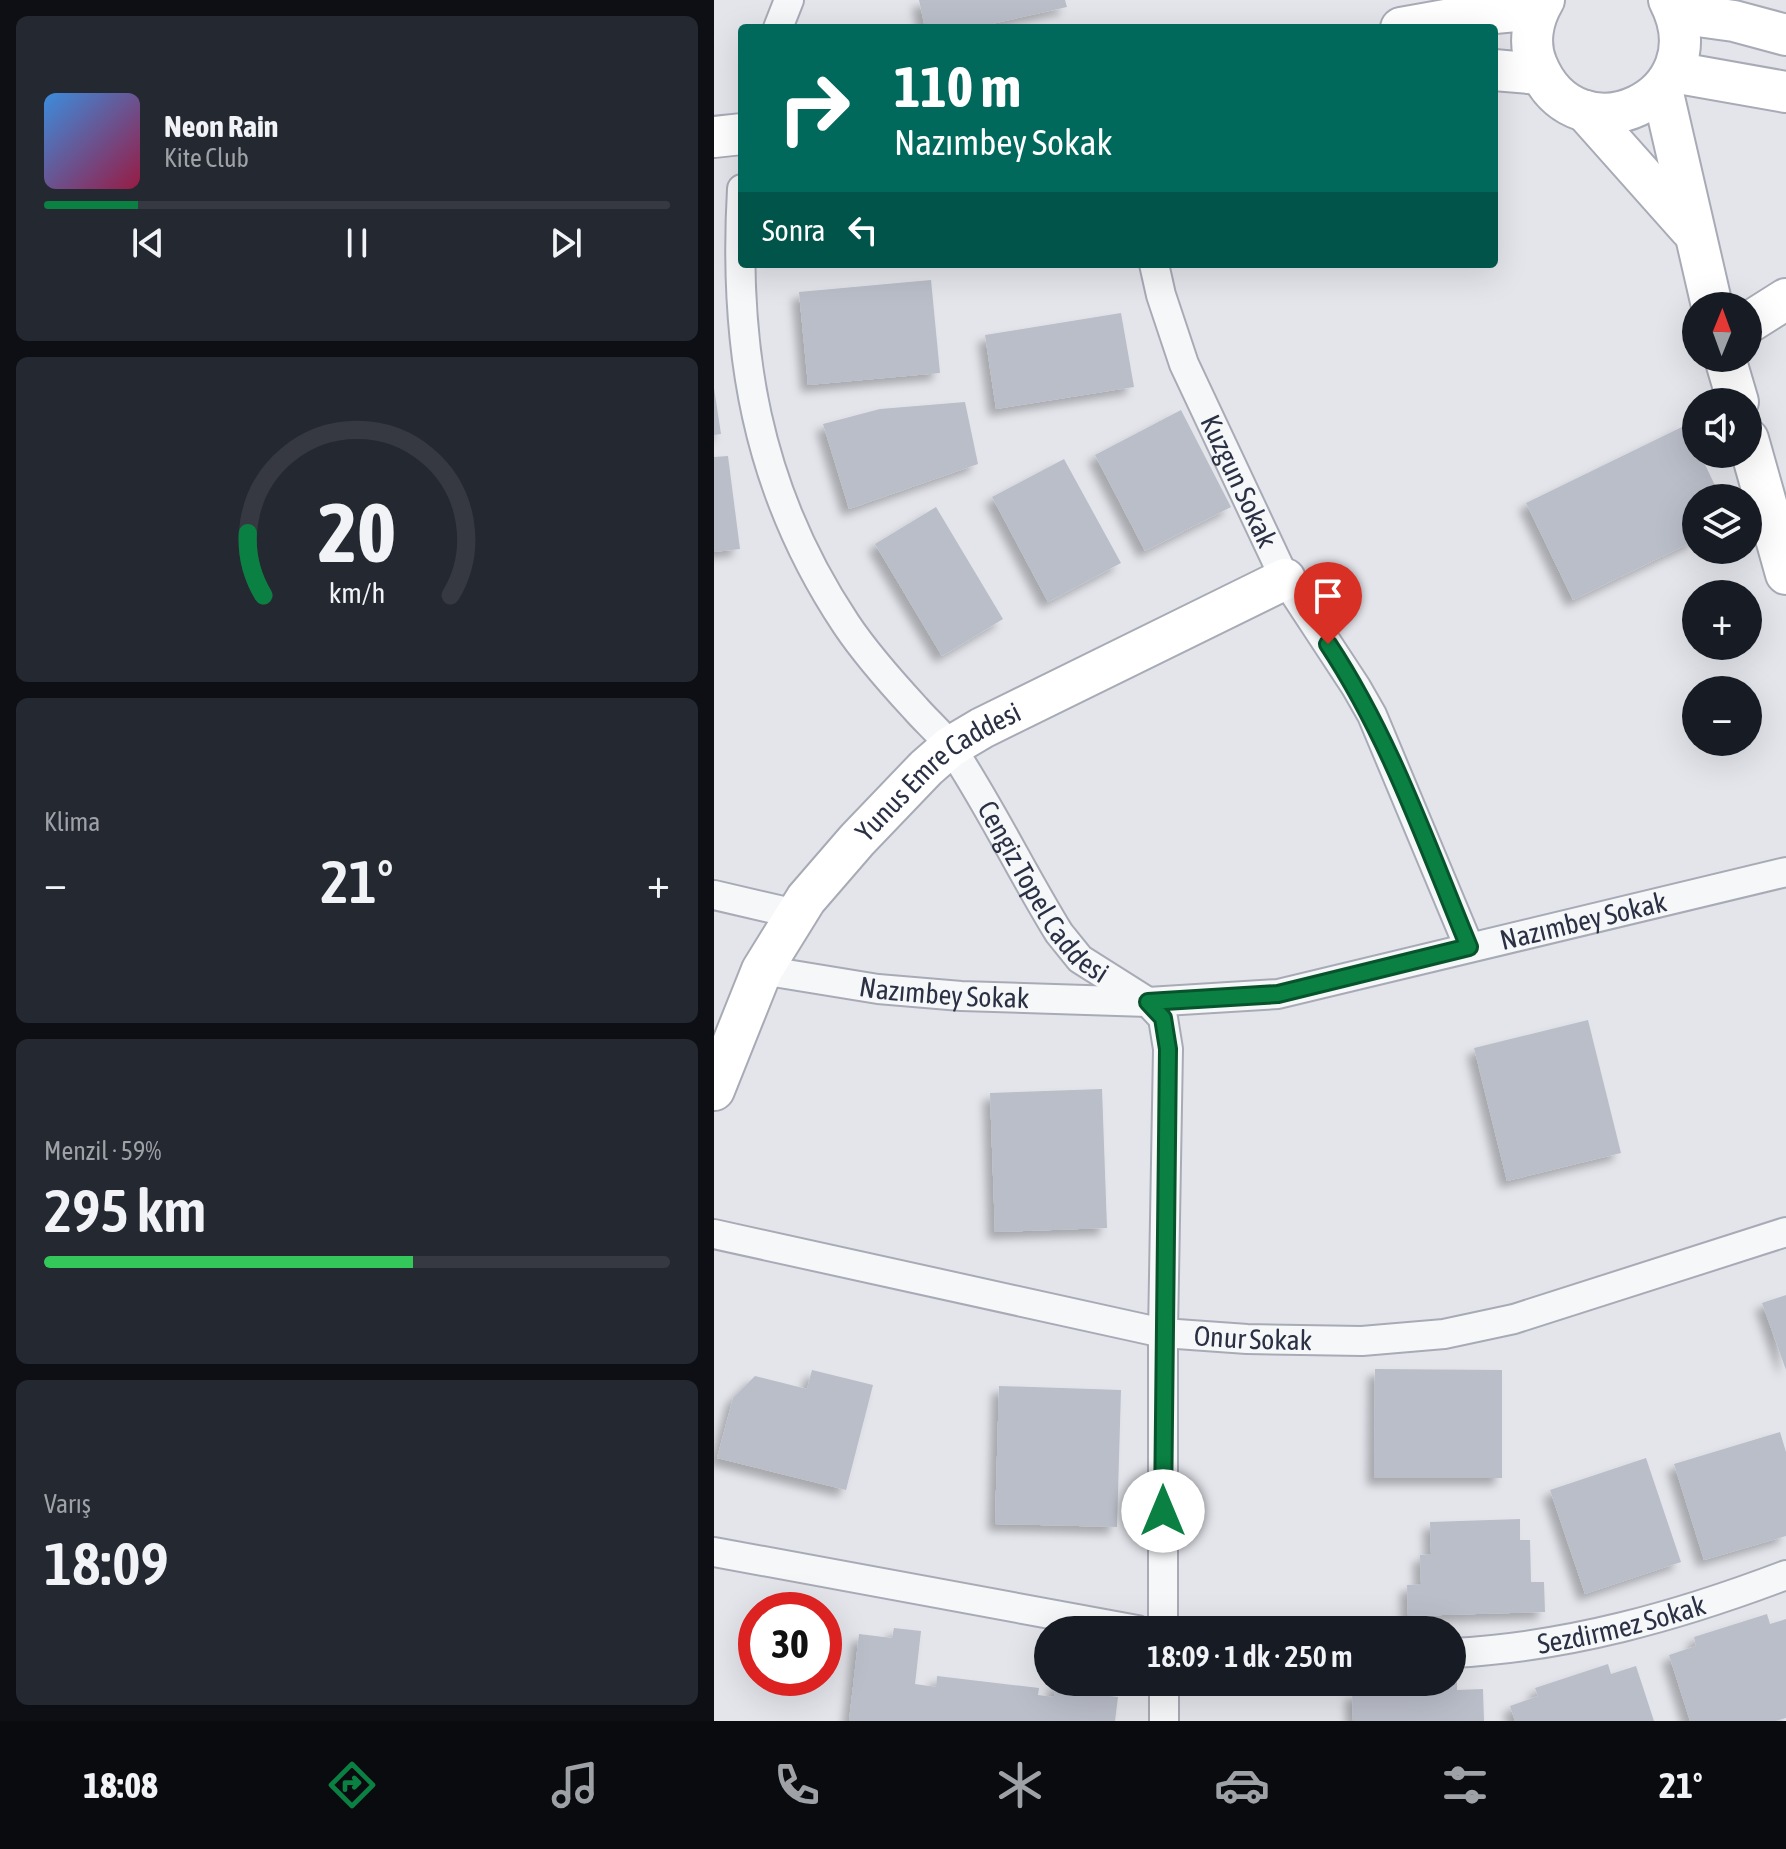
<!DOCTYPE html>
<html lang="tr">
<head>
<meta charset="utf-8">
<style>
	body { margin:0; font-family:"Asap Condensed",sans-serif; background:#242831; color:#f1f3f6; height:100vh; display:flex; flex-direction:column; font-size:30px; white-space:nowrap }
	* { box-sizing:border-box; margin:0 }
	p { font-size:26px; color:#9ea1a6 }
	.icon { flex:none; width:44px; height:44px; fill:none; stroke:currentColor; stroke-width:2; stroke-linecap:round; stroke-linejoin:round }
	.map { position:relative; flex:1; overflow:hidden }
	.details { display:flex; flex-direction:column; gap:16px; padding:16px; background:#0d0f14; width:714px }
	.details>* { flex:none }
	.guide { position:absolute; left:24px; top:24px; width:760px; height:244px; border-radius:8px; box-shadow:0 8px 32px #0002; background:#00695c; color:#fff; overflow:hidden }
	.needle { width:52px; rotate:1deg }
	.fabs { position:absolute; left:968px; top:292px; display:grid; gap:16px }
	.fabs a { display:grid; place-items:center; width:80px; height:80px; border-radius:50%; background:#171b24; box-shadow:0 8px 32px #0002; font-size:40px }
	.speed { position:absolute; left:24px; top:1592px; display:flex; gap:16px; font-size:40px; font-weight:700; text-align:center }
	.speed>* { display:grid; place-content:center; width:104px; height:104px; border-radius:50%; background:#171b24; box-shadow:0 8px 32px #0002; line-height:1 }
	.speed .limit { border:12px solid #d22; background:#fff; color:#111 }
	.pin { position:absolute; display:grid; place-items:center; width:68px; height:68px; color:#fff; margin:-82px -34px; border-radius:50% 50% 50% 0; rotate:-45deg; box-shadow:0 0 8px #0007 }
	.pin .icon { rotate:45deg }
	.me { position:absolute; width:88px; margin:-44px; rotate:0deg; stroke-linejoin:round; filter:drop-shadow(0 0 6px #0008) }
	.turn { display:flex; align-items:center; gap:28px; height:168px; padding:0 24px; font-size:36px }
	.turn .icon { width:104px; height:104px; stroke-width:2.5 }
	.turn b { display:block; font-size:56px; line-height:68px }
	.then { display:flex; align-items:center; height:76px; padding:0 24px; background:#0003; gap:16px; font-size:30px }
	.big { font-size:60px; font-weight:600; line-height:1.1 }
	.details .tile { flex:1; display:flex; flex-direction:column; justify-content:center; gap:12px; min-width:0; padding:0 28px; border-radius:12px; background:#242831 }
	.details .dial { align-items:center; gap:0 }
	.dial svg { height:208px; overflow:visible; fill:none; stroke:#363941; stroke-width:7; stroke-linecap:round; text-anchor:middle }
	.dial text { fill:#f1f3f6; stroke:none }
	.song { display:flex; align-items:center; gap:24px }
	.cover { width:96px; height:96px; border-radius:12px; background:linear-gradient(135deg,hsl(210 70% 55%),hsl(340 70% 35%)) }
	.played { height:8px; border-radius:4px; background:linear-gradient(90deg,#0b8043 15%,#363941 15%) }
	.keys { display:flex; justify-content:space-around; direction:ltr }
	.heat { display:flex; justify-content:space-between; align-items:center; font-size:44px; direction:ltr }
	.charge { height:12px; border-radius:6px; background:linear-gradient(90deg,#34c759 59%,#363941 0) }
	.trip { position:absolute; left:320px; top:1616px; width:432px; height:80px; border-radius:40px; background:#171b24; box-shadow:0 8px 32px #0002; font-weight:600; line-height:80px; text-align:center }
	.tab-bar { display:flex; height:128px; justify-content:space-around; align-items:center; background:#090b0e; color:#9ea1a6 }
	.tab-bar .icon { width:56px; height:56px }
	.tab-bar .selected { color:#0b8043 }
	.tab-bar b { font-size:36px; color:#f1f3f6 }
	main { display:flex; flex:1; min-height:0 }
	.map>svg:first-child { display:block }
	.building { fill:#babec9; filter:url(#shadow) }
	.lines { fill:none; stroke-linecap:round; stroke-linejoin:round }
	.street-casing { stroke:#a8abb6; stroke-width:32 }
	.secondary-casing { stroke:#a8abb6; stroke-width:44 }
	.street { stroke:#f6f7f9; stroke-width:28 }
	.secondary { stroke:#fff; stroke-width:40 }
	.route-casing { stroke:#07532c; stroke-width:20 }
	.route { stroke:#0b8043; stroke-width:14 }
	.labels { text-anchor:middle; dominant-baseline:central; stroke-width:6; stroke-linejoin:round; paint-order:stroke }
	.street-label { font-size:28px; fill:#2b3144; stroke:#f3f5f8 }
</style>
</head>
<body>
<main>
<section class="details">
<div class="tile">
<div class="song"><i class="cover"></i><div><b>Neon Rain</b><p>Kite Club</p></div></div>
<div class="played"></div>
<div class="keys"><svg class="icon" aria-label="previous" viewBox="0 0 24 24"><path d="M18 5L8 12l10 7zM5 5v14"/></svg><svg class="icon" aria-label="pause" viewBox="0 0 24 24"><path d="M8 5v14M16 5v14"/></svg><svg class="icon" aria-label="next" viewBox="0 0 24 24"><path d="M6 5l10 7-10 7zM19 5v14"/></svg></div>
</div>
<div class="tile dial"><svg viewBox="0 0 100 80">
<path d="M14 69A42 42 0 1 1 86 69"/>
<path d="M14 69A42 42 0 0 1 8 45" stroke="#0b8043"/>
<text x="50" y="56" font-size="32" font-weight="700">20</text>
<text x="50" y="72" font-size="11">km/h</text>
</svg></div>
<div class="tile"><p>Klima</p>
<div class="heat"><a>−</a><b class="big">21°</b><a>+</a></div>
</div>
<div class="tile"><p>Menzil · 59%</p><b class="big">295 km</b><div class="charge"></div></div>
<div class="tile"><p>Varış</p><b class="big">18:09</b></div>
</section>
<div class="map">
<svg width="1072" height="1721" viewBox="0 0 1072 1721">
	<defs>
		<filter id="shadow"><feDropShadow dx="-7" dy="7" stdDeviation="4" flood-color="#0004"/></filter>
	</defs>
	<rect width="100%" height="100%" fill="#e3e5eb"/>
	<g class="building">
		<polygon points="205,0 351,0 353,7 260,28 211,28"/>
		<polygon points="217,280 226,373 94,385 85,292"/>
		<polygon points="407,313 420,387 282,409 271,335"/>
		<polygon points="0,388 7,434 0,435"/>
		<polygon points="251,402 264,464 135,509 109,424 166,409"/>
		<polygon points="467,410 517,507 431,551 381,455"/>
		<polygon points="972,425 982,446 982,454 986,454 1007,498 982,498 982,540 859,600 812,503"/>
		<polygon points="14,456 26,549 0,552 0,457"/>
		<polygon points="350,459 407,563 334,602 278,497"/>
		<polygon points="222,507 289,619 228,656 161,544"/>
		<polygon points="874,1020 907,1153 793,1181 760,1048"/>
		<polygon points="388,1089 393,1228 281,1232 276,1093"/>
		<polygon points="1072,1295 1072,1370 1048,1303"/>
		<polygon points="661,1369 788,1370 788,1478 660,1478"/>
		<polygon points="98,1370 159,1385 132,1490 3,1458 19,1398 41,1376 93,1389"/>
		<polygon points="285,1386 407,1390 403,1527 281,1524"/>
		<polygon points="1066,1432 1072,1452 1072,1536 990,1560 960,1464"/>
		<polygon points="932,1458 967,1562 871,1594 836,1490"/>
		<polygon points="806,1519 806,1540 816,1540 817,1582 830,1582 831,1612 694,1616 693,1585 707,1584 706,1555 717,1554 716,1522"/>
		<polygon points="1053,1614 1056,1624 1072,1619 1072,1718 1061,1721 976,1721 955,1655 982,1646 980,1637"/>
		<polygon points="180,1628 207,1631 201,1684 222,1687 223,1676 325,1688 324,1695 340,1697 341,1682 374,1685 373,1693 404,1697 401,1721 135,1721 145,1634 178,1638"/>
		<polygon points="894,1664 897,1674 922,1666 940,1721 801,1721 796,1706 824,1696 821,1688"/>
		<polygon points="738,1679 743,1679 743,1690 769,1689 770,1721 639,1721 638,1692 667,1691 667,1682 738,1682"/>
	</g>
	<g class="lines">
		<g class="street-casing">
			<g id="street">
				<polyline points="64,28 75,0"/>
				<path id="s1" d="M28,189C19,348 42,489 132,624C152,654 177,682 201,708C213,722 228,734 238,749C277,808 308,873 345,933L366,959L434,1002L449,1018L454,1049L449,1333V1630"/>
				<path id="s2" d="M440,264L447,295L470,364L571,579L642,687L658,715L755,947"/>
				<polyline points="0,895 82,914"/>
				<path id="s3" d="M48,970L164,989L247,996L434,1002L564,994L1072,872"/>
				<path id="s4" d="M0,1234L449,1333L533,1339L648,1341L730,1334L800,1319L1072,1232"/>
				<polyline points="0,1552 423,1630"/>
				<path id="s5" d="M738,1653C854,1647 964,1616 1072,1575"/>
				<polyline points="450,1682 450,1721"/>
			</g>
		</g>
		<g class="secondary-casing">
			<g id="secondary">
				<path d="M830,0C818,20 814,44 823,65C863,163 1006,98 955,0"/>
				<polyline points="962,13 1020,21 1072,35"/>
				<polyline points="687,28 759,15 824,9"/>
				<polyline points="780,70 826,74"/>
				<polyline points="959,72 1072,92"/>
				<polyline points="948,89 998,306"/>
				<polyline points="871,111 976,229"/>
				<polyline points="0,137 28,134"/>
				<polyline points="1034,323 1072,299"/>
				<polyline points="1011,358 1024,402"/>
				<polyline points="1034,439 1072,574"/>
				<path id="s6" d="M0,1090L48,970L92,899L143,840L212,768L236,747L268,728L571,579"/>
			</g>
		</g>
		<use href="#street" class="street"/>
		<use href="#secondary" class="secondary"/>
	</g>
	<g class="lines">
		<g class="route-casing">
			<path id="route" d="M449,1511L454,1049L449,1018L434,1002L564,994L755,947C712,843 676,738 614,644"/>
		</g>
		<use href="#route" class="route"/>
	</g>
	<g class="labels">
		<g class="street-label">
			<text stroke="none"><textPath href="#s2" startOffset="234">Kuzgun Sokak</textPath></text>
			<text stroke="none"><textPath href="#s6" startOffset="398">Yunus Emre Caddesi</textPath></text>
			<text stroke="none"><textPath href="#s1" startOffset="790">Cengiz Topel Caddesi</textPath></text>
			<text stroke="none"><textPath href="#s3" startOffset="832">Nazımbey Sokak</textPath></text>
			<text stroke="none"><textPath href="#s3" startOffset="184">Nazımbey Sokak</textPath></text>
			<text stroke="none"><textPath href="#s4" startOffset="550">Onur Sokak</textPath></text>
			<text stroke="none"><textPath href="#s5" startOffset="172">Sezdirmez Sokak</textPath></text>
		</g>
	</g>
</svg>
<div class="fabs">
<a><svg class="needle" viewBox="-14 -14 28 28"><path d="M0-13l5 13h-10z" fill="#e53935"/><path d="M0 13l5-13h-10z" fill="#9ea1a6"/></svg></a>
<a><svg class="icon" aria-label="sound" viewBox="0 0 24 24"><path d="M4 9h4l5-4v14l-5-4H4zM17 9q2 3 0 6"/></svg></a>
<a><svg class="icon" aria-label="layers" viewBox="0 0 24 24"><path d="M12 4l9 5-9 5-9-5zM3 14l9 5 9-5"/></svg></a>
<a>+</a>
<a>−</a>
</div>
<div class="speed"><div class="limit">30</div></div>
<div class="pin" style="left:614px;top:644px;background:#d93025"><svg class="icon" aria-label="arrive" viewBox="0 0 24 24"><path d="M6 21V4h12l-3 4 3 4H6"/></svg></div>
<svg class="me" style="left:449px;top:1511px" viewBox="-20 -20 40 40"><circle r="19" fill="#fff"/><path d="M0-13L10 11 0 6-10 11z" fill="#0b8043"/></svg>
<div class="trip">18:09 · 1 dk · 250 m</div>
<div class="guide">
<div class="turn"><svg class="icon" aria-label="right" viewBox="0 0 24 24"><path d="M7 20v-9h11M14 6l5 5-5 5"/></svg><div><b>110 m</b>Nazımbey Sokak</div></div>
<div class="then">Sonra<svg class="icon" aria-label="left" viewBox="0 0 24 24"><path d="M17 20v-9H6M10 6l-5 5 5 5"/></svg></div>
</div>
</div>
</main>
<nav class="tab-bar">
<b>18:08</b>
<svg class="icon selected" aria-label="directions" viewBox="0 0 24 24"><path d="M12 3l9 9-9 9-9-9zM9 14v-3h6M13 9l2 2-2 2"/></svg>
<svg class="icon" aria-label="music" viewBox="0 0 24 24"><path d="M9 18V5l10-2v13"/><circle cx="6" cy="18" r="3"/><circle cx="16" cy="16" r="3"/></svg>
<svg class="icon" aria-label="phone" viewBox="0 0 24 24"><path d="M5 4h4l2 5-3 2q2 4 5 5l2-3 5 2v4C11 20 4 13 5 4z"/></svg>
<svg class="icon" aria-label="climate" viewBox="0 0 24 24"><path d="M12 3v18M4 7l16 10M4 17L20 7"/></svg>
<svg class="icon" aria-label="car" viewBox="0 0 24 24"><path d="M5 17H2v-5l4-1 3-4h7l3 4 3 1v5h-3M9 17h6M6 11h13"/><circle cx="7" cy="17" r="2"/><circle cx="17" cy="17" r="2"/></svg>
<svg class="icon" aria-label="filters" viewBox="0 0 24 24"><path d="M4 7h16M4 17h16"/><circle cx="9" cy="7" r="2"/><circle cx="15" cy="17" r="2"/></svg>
<b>21°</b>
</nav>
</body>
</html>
